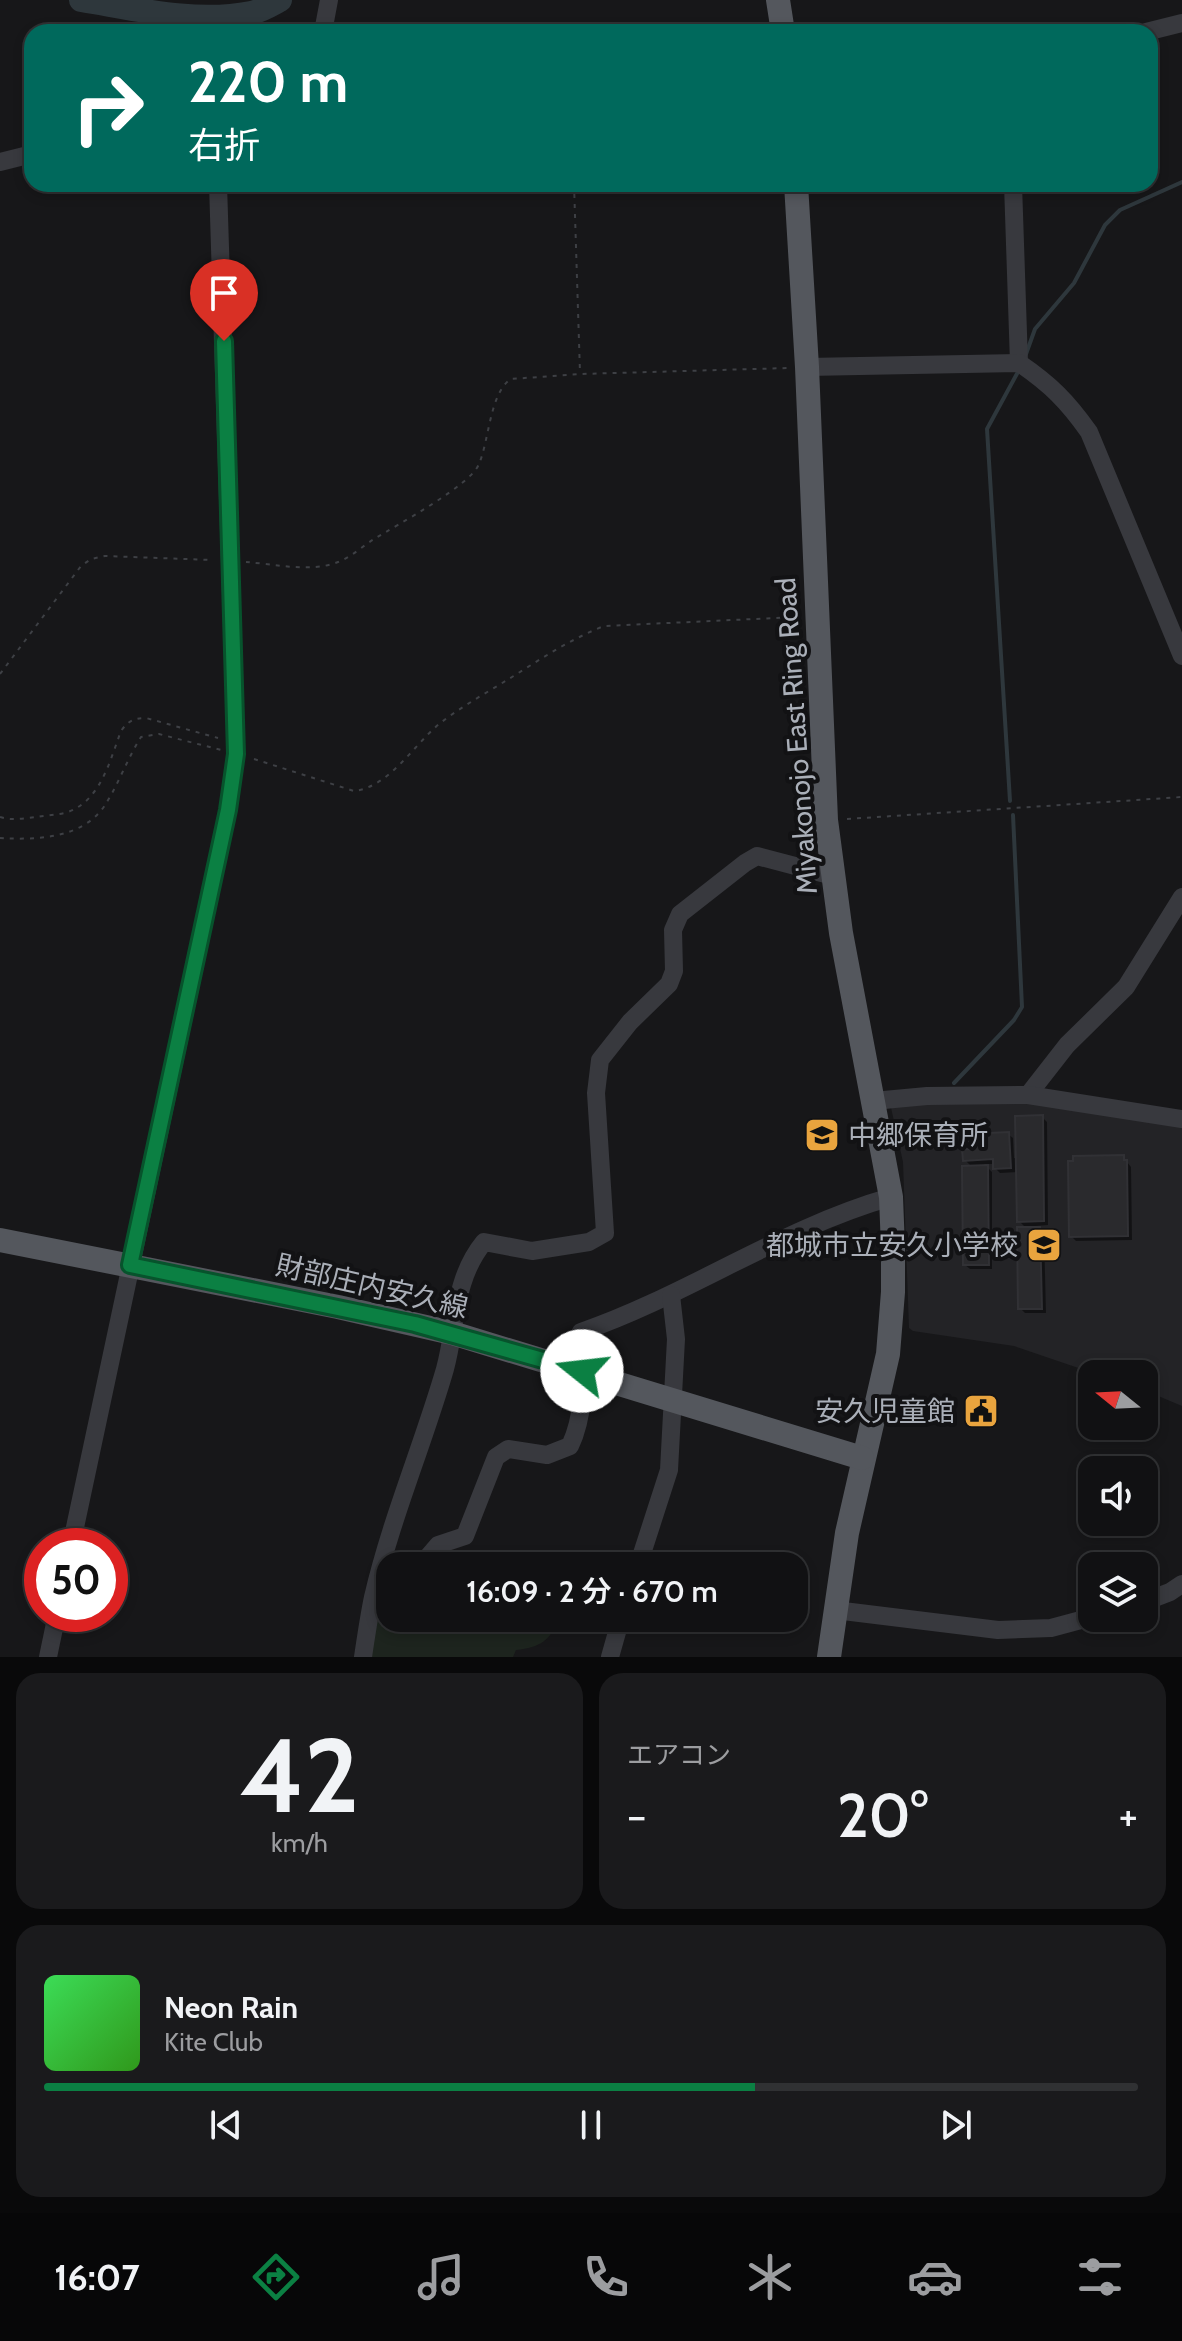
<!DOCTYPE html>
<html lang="ja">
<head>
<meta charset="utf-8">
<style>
	body { margin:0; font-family:Cabin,"Noto Sans JP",sans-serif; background:#1a1a1c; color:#f1f3f6; height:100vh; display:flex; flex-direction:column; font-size:30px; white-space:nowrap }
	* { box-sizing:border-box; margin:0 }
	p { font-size:26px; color:#9c9da0 }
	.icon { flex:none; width:44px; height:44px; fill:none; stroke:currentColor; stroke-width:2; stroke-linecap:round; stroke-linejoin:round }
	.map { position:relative; height:1657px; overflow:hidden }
	.drawer { display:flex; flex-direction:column; gap:16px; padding:16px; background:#09090a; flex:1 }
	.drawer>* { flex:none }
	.guide { position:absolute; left:24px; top:24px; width:1134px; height:168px; border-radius:24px; box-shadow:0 4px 12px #0003,0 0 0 2px #303133; background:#00695c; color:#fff; overflow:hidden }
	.needle { width:52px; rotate:288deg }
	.buttons { position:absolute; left:1078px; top:1360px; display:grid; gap:16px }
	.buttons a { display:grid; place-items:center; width:80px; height:80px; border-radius:16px; background:#111113; box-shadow:0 4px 12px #0003,0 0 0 2px #303133; font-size:40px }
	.speed { position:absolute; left:24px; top:1528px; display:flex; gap:16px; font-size:40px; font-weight:700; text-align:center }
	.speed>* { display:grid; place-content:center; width:104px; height:104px; border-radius:50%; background:#111113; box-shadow:0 4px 12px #0003,0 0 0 2px #303133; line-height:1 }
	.speed .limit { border:12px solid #d22; background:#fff; color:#111 }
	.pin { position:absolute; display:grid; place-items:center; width:68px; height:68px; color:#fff; margin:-82px -34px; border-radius:50% 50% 50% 0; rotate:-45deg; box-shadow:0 0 8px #0007 }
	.pin .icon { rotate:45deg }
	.me { position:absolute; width:88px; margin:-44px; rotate:286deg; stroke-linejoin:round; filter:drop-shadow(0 0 6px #0008) }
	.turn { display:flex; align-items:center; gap:28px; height:168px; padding:0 32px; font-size:36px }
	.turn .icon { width:104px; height:104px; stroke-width:2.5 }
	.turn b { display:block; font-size:56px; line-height:68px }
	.big { font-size:60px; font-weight:600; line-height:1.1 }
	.drawer .tile { flex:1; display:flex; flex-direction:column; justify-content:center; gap:12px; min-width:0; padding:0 28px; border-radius:24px; background:#1a1a1c }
	.drawer .dial { align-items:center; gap:0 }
	.dial b { font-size:104px; line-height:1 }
	.song { display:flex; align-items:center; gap:24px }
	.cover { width:96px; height:96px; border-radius:12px; background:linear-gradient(135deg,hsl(130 70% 55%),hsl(110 70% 35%)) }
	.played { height:8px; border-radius:4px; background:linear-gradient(90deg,#0b8043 65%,#303133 65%) }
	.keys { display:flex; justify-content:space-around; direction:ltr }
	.heat { display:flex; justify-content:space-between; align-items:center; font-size:44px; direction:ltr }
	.drawer .tiles { flex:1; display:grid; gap:16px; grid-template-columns:1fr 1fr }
	.tile:last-child { grid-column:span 2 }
	.trip { position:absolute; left:376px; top:1552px; width:432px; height:80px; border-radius:24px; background:#111113; box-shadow:0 4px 12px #0003,0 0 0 2px #303133; font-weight:600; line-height:80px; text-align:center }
	.tab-bar { display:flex; height:128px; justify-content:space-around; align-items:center; background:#070708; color:#9c9da0 }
	.tab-bar .icon { width:56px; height:56px }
	.tab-bar .current { color:#0b8043 }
	.tab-bar b { font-size:36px; color:#f1f3f6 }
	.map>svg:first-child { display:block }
	.built { fill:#232326 }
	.green { fill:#1d241e }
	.shadow { fill:#0007 }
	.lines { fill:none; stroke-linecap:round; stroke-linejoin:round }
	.stream { stroke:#2e373c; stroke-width:4 }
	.river { stroke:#2e373c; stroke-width:24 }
	.building { fill:#2a2a2d; stroke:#313135; stroke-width:2 }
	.path { stroke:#3e4045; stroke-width:2; stroke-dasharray:4 6; stroke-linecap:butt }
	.minor { stroke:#38393e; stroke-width:18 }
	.major { stroke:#54575d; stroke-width:24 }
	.route-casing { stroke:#07532c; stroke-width:20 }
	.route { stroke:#0b8043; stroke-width:14 }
	.labels { text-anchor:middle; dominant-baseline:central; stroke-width:8; stroke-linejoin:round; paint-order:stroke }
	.street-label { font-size:28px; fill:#aaafb8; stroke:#121214 }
	.poi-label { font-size:28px; fill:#aaafb8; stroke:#121214; text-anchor:end }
</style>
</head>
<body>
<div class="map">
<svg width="1182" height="1657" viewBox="0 0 1182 1657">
	<rect width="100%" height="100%" fill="#171719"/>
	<polygon class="built" points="1027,1099 1182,1125 1182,1406 1144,1390 1144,1374 1096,1374 1014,1346 913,1331 909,1328 903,1162 890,1103"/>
	<path class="green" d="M390,1601V1618H559C550,1641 541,1647 516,1650L513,1657H371L380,1603Z"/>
	<g class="shadow">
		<polygon points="1042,1117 1047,1122 1048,1225 1036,1226 1044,1234 1046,1313 1025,1313 1020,1308 1027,1229 1019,1221 1018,1172 1000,1173 995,1168 995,1164 984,1164 992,1172 992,1269 970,1269 965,1265 972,1167 965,1160 1008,1134 1013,1138 1014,1158 1018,1158"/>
		<polygon points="1123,1157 1131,1167 1132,1240 1076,1241 1071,1236 1075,1163"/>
	</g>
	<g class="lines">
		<g class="stream">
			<polyline points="1026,354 1035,329 1074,283 1105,225 1120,210 1182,182"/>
			<polyline points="1010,801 987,429 1019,370"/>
			<polyline points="954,1083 1014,1020 1022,1007 1013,815"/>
		</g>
		<path class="river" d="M81,0C136,9 195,24 251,13C261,11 271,5 280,0"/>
	</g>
	<g class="building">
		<polygon points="1043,1115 1044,1221 1017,1222 1015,1116"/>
		<polygon points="1009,1132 1011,1168 993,1169 993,1159 963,1161 962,1149 969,1149 969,1134"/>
		<polygon points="1124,1155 1124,1160 1127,1160 1128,1236 1069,1237 1068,1161 1073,1161 1073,1156"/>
		<polygon points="988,1165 989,1265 963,1265 962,1166"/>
		<polygon points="1017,1227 1040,1227 1042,1309 1018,1309"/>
	</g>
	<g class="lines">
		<g class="path">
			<polyline points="574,184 580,373"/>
			<path d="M246,562C274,564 311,573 338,562C351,557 363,546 374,539C397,525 471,485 479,464C489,441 490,392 511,379L580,374L789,368"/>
			<polyline points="0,674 81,566 91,559 105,556 211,560"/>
			<path d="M254,759L354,791C389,787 413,746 439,724C462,706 488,692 512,677C542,658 571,639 604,626L797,617"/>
			<path d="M0,817C12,821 25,818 37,817C47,815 58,815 68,812C101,800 110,760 121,731C128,721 134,718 146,718L218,738"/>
			<polyline points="847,819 1182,797"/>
			<path d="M0,838C35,840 80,839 103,808C117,788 127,759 141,737L159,734L221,750"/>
		</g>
		<g class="minor">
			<polyline points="323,32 329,0"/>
			<polyline points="1146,32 1182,23"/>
			<polyline points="0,162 32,154"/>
			<polyline points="1013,184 1019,363"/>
			<path d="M807,367L1019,363C1051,385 1067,401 1089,432L1182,656"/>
			<polyline points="1028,1095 1067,1045 1126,987 1182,897"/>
			<polyline points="873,1101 927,1096 1028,1095 1182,1119"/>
			<polyline points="71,1546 228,810 236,754 218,184"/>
			<path d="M420,1566L438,1545L465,1536L496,1457L508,1449L547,1455L570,1446C587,1410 582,1371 581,1332C688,1295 782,1228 891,1197"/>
			<polyline points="638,1566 669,1470 676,1339 671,1295"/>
			<polyline points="1144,1602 1170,1592 1182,1584"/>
			<polyline points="835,1610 998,1630 1051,1628 1092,1617"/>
			<polyline points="48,1657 57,1614"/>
			<path d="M363,1657C366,1637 369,1616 373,1597C391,1519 423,1445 445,1369C457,1325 453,1280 484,1242L532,1251L589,1242L605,1233L596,1093L600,1060L630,1022L669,984L674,971L673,930L680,914L745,863L757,856L833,876"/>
			<polyline points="610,1657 621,1618"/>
		</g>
		<g class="major">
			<polyline points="778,0 783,32"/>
			<polyline points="796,184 807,367 826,820 841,933 891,1197 893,1248 893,1292 888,1354 847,1533 829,1657"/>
			<polyline points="0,1240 338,1307 452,1333 862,1458"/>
		</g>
	</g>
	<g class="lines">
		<g class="route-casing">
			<polyline id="route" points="224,341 236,754 228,810 130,1265 415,1324 582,1371"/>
		</g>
		<use href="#route" class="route"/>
	</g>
	<defs>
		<g id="school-square" transform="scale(1.8)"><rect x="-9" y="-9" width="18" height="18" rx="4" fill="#e9a43e" stroke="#121214"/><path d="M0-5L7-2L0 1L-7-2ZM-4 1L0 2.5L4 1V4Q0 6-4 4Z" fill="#111"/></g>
		<g id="civic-square" transform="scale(1.8)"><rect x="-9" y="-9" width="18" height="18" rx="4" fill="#e9a43e" stroke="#121214"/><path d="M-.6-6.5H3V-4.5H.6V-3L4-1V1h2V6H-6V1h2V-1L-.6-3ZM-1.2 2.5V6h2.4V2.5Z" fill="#111"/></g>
	</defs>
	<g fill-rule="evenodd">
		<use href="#school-square" x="822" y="1135"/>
		<use href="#school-square" x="1044" y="1245"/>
		<use href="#civic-square" x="981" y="1411"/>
	</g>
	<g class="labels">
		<g class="street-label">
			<text transform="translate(796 736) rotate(-94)">Miyakonojo East Ring Road</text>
			<text transform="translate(372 1286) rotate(13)">財部庄内安久線</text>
		</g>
		<g class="poi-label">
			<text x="848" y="1135" text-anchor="start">中郷保育所</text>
			<text x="1018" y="1245">都城市立安久小学校</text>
			<text x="955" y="1411">安久児童館</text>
		</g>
	</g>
</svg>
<div class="buttons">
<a><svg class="needle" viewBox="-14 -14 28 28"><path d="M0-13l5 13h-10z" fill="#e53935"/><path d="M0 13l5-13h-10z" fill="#9c9da0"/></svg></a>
<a><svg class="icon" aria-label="sound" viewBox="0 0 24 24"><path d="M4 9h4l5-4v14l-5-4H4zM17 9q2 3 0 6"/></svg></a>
<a><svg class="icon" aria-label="layers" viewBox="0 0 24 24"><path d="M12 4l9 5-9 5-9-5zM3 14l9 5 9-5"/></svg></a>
</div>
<div class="speed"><div class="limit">50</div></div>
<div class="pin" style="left:224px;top:341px;background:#d93025"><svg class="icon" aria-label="arrive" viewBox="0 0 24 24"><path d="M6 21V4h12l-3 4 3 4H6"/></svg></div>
<svg class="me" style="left:582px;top:1371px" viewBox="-20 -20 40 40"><circle r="19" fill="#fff"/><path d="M0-13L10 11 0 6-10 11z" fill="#0b8043"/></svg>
<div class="trip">16:09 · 2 分 · 670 m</div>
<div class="guide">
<div class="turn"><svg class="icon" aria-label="right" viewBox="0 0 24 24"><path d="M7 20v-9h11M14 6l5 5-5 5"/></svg><div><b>220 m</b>右折</div></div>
</div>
</div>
<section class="drawer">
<div class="tiles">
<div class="tile dial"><b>42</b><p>km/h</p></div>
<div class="tile"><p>エアコン</p>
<div class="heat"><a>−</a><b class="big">20°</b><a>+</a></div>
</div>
<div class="tile">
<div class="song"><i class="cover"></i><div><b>Neon Rain</b><p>Kite Club</p></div></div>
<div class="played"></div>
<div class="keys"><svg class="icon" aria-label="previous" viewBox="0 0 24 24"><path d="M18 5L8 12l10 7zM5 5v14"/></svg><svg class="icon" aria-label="pause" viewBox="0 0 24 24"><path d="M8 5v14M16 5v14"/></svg><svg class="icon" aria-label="next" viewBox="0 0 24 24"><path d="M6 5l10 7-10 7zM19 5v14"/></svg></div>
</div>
</div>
</section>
<nav class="tab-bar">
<b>16:07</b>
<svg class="icon current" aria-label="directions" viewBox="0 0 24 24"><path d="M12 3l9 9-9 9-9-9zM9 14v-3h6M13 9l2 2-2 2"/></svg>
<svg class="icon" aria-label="music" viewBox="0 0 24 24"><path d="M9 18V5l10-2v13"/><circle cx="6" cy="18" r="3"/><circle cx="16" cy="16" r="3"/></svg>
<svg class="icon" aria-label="phone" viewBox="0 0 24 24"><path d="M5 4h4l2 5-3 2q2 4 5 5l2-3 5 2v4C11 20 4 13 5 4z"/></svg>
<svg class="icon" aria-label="climate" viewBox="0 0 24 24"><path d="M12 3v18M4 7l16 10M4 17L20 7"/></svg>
<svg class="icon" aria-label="car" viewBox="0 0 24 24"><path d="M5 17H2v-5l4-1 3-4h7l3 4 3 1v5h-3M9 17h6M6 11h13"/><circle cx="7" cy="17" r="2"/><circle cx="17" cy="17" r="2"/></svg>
<svg class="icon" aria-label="filters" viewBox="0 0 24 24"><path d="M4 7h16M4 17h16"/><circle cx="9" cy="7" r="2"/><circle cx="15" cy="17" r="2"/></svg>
</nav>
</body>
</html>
